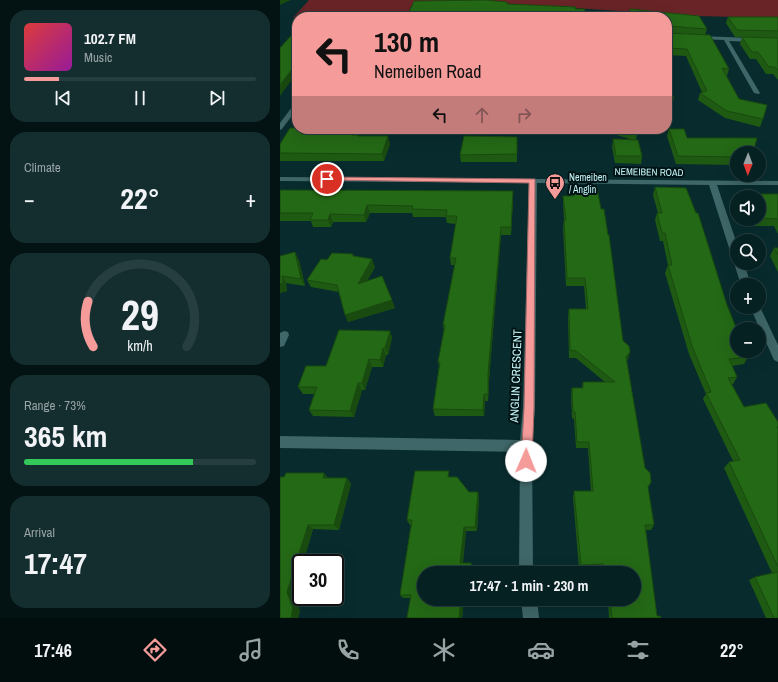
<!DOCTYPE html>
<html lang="en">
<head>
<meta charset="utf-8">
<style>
	body { margin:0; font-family:"Archivo Narrow",sans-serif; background:#142e2f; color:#f1f3f6; height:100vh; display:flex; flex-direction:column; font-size:15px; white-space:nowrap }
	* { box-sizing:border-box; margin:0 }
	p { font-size:13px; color:#98a3a5 }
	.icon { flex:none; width:22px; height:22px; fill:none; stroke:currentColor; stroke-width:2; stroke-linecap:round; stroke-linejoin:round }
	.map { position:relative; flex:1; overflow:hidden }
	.sheet { display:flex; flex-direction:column; gap:10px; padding:10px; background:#031213; width:280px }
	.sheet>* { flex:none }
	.guide { position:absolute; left:12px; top:12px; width:380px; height:122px; border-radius:16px; box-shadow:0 4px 16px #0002,0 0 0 1px #273e40; background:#f59b9a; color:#111; overflow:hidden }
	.needle { width:26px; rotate:181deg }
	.fabs { position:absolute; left:450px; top:146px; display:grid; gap:8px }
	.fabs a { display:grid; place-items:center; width:36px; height:36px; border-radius:50%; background:#062122; box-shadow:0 4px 16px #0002,0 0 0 1px #273e40; font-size:20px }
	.speed { position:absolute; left:12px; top:554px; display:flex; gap:8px; font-size:20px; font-weight:700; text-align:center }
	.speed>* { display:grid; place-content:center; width:52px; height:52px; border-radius:50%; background:#062122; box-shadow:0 4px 16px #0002,0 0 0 1px #273e40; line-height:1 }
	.speed .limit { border:2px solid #111; border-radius:6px; background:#fff; color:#111 }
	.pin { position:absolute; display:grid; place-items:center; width:34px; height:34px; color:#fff; margin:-17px; border:2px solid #fff; border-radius:50%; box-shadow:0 1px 4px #0007 }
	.me { position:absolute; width:44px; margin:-22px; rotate:1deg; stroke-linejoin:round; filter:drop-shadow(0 0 3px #0008) }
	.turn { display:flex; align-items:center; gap:14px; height:84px; padding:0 16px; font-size:18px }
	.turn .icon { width:52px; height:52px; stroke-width:2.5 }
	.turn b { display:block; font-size:28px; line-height:34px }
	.lanes { display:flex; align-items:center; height:38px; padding:0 16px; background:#0003; justify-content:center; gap:20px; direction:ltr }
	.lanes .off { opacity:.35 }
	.big { font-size:30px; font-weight:800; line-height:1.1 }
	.sheet .card { flex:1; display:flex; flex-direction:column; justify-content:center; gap:6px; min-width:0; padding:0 14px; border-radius:16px; background:#142e2f }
	.sheet .dial { align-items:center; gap:0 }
	.dial svg { height:104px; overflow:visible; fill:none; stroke:#273e40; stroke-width:7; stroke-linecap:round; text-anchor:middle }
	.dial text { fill:#f1f3f6; stroke:none }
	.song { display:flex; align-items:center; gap:12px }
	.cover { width:48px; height:48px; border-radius:6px; background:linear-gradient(135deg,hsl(0 70% 55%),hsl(300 70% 35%)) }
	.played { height:4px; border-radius:2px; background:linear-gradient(90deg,#f59b9a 15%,#273e40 15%) }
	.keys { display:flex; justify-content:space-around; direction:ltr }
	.heat { display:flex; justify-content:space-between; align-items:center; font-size:22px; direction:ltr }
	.charge { height:6px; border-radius:3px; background:linear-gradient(90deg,#34c759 73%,#273e40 0) }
	.trip { position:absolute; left:137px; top:566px; width:224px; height:40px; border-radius:20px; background:#062122; box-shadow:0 4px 16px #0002,0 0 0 1px #273e40; font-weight:800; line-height:40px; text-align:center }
	.tab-bar { display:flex; height:64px; justify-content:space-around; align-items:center; background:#020d0e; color:#98a3a5 }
	.tab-bar .icon { width:28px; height:28px }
	.tab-bar .selected { color:#f59b9a }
	.tab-bar b { font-size:18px; color:#f1f3f6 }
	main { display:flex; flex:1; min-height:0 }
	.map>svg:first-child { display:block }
	.green { fill:#692427 }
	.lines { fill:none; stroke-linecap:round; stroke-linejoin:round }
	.minor { fill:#3f6668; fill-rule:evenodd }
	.wall { fill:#1f5a13 }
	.shaded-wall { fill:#194a0f }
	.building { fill:#246916; stroke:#194a0f }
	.route { fill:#f59b9a; stroke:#9f6564 }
	.labels { text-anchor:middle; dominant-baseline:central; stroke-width:4; stroke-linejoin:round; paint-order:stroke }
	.far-street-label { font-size:10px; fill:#c5f5f8; stroke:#001314 }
	.far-poi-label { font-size:10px; fill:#c5f5f8; stroke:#001314; text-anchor:start }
	.street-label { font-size:12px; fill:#c5f5f8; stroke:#001314 }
</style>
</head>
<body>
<main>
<section class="sheet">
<div class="card">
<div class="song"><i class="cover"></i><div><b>102.7 FM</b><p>Music</p></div></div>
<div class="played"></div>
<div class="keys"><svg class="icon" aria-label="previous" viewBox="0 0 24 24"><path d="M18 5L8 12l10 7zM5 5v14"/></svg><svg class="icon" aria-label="pause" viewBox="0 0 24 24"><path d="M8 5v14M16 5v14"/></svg><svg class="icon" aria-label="next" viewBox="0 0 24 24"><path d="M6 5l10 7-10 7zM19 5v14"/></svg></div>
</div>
<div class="card"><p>Climate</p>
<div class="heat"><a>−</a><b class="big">22°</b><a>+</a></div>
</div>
<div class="card dial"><svg viewBox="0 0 100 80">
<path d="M14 69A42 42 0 1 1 86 69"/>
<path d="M14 69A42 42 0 0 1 10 34" stroke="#f59b9a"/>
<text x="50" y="56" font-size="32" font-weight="700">29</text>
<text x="50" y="72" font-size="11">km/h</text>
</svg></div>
<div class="card"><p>Range · 73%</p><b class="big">365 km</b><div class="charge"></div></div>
<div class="card"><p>Arrival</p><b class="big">17:47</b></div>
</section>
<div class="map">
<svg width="498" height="618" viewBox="0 0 498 618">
	<rect width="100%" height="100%" fill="#082c2e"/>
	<polygon class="green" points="29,0 498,0 498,18 417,16 200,2 130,17 17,17 17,19 13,18"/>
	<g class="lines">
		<g class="minor">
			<polygon points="419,36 498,39 498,43 449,41 480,93 479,94 474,93 444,40 417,39 416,38"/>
			<polygon points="17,102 17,109 2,129 0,130 0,123 15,103"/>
			<polygon points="0,177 498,181 498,185 437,185 457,244 457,260 452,257 429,185 257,183 255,408 252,446 253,573 239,573 240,452 0,448 0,436 240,440 243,408 249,183 0,181"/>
			<polygon points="457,260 457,263 464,263 471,285 461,285 454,263"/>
			<polygon points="479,305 498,345 498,362 494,360 470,307 479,307"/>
			<polygon points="4,331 8,332 9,335 4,346 0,347 0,333"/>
			<polygon points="241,599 257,599 259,618 243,618"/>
		</g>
	</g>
	<g class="wall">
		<polygon points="387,17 427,29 425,35 449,69 447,76 446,76 459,99 483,119 480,127 445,118 418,100 420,93 422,92 406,56 387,55"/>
		<polygon points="448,17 498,17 498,80 493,74 486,74 476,59 470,59 460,44 462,37 492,38 455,37 446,23"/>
		<polygon points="16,128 76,135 79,136 110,144 104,161 0,161 0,144"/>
		<polygon points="329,129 356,129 357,134 356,140 362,156 361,164 335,163 332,147 333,139 350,139 330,133"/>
		<polygon points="389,129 407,138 457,153 457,165 396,164 387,136"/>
		<polygon points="237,137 237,162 181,162 180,155"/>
		<polygon points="293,187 343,341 350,352 348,359 347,361 374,525 371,530 365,530 377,616 381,618 329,618 328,599 354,599 354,573 321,573 321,568 299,568 293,497 294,491 311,491 308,448 296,448 294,419 292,418 291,395 292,388 302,388 303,382 325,382 296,358 289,358 288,317 289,309 306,309 304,286 286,286 283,228 284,220 283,203 283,196 292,196"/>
		<polygon points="375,187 447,305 468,357 464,364 452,366 457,377 453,384 452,384 464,407 498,422 498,618 486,618 469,580 475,577 492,573 444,468 449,462 453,461 423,399 426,394 409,354 385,273 388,265 383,241 380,241 375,220 377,213 378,213 373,195"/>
		<polygon points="0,190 233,199 231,235 221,235 209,380 208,401 205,401 204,416 155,416 153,409 159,366 158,362 164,331 163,325 175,265 171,265 170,258 176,224 167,223 166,217 133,217 132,213 90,213 86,222 53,222 51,227 33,227 31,221 0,221"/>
		<polygon points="466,194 498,194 498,234 494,226 474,226 471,219 479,219 479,197 465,197"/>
		<polygon points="494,248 498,248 498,272 490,256"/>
		<polygon points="0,256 19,260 25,286 6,283 7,291 0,293"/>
		<polygon points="74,256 95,267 87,281 115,308 68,322 59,292 31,287 27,280 47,260"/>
		<polygon points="110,331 112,338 108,355 106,355 103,367 92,367 85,390 82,390 74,417 33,416 29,410 34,394 23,394 18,387 46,366"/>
		<polygon points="0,477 67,478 71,484 59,530 33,529 23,563 21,563 14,595 20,611 18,618 0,618"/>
		<polygon points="171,477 189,492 199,497 197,531 186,531 183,563 191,563 193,567 193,573 144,573 144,599 190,599 184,599 182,618 127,618 131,598 123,598 120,595 131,525 130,525 127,520"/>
	</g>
	<g class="shaded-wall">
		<polygon points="0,0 11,0 0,5"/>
		<polygon points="305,9 304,17 302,17"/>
		<polygon points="17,63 17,73 0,96 0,85"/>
		<polygon points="394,98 392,105 387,110 387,105"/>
		<polygon points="75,129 77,136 72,135"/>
		<polygon points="108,136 110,144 104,161 102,154"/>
		<polygon points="233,191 233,199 231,235 231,227"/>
		<polygon points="87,205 90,213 86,222 84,215"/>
		<polygon points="50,214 53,222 51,227 48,220"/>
		<polygon points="221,227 221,235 209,380 208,401 208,373"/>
		<polygon points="15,252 19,260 25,286 21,279"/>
		<polygon points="92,259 95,267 81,291 78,284"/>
		<polygon points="2,276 6,283 7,291 0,293 0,284"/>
		<polygon points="112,300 115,308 68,322 65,315"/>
		<polygon points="110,331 112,338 108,355 105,348"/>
		<polygon points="103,348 106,355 103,367 100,360"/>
		<polygon points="350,352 348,359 344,364 346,357"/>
		<polygon points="89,359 92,367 85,390 82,383"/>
		<polygon points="78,383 82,390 74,417 70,411"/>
		<polygon points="204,394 205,401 204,416 203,410"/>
		<polygon points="44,473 49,479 43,478"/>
		<polygon points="67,478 71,484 59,530 54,525"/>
		<polygon points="198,492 199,497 197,531 195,527"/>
		<polygon points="28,525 33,529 23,563 21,563 21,571 14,595 20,611 18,618 11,618 7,592"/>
		<polygon points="184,527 186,531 182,567 180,563"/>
		<polygon points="191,563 193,567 193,573 191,573"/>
		<polygon points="181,599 184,599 182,618 179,618"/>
	</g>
	<g class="building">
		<polygon points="205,0 227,2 227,4 296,7 295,9 305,9 302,17 127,17 134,1 143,1"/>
		<polygon points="350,9 419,16 427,29 388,26 387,27 387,17 338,17 339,12 350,13"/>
		<polygon points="448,17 498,17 498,31 457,30"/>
		<polygon points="17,29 17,63 0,85 0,48"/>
		<polygon points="387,30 387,33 430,35 449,69 442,68 459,99 487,105 483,119 447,111 420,93 427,91 407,49 387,48"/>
		<polygon points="462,37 498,38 498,70 495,67 489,67 478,52 472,52"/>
		<polygon points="387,81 394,98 387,105"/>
		<polygon points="17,127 17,129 75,129 72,135 78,135 78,136 108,136 102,154 0,153 0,144 10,128 16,128"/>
		<polygon points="341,129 356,129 357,134"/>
		<polygon points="389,129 404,129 407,138 477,138 473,153 457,153 457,157 398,156"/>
		<polygon points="184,136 237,137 237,154 180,155"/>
		<polygon points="333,139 358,140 362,156 336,156"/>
		<polygon points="293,187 317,187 321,209 324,209 328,235 329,235 343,341 349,346 350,352 346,357 365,468 370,473 371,482 368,487 374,525 365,525 377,616 380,616 381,618 332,618 330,599 354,599 354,573 324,573 323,564 301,565 294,491 313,491 309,442 297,442 295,412 293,412 292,388 303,388 303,382 335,382 296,351 290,350 289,309 308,309 305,278 287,278 284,220 286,220 283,196 294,196"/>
		<polygon points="375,187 406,188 416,213 418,213 447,305 457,330 457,351 466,351 468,357 449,359 457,377 448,378 464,407 486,403 498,422 498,427 497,427 498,429 498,567 449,462 460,460 426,393 431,392 412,346 388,265 392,265 385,233 382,233 377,213 382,213"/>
		<polygon points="0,190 233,191 231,227 221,227 208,373 208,395 204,394 203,410 153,409 160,362 158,362 165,325 163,325 176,258 170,258 177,216 166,216 167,210 132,209 133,206 87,205 84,215 50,214 48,220 30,220 33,213 0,213"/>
		<polygon points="466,194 498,194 498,219 479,218 479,197 467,197"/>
		<polygon points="494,248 498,248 498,255"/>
		<polygon points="15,252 21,279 2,276 3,283 0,284 0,256"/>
		<polygon points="52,253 73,254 73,256 92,259 78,284 102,276 112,300 65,315 57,285 27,280 41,259 47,260"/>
		<polygon points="59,330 110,331 105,348 103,348 100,360 89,359 82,383 78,383 70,411 29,410 37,387 18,387 26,366 46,366"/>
		<polygon points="135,471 169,471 168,477 177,477 189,492 198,492 195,527 184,527 180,563 191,563 191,573 144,573 144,599 181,599 179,618 127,618 131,595 120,595 132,520 127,520"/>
		<polygon points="6,473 44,473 43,478 67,478 54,525 28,525 7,592 13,608 11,618 0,618 0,477 4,477"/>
		<polygon points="498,572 498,618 494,618 475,577"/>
	</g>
	<polygon class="route" points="47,177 255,179 254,408 252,461 250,465 246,467 242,465 241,461 244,408 249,183 45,180 45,178"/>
	<defs>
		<g id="bus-pin" transform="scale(1)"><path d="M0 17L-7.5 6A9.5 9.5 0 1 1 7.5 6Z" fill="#f59b9a" stroke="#001314"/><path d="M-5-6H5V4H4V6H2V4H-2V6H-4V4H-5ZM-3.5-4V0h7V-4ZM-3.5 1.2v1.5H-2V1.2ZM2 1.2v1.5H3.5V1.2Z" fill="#111"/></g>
	</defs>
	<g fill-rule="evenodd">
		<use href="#bus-pin" x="275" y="183"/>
	</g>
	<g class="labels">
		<g class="far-street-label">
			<text transform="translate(369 172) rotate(1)">NEMEIBEN ROAD</text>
		</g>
		<g class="far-poi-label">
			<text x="289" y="177">Nemeiben<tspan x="289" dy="12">/ Anglin</tspan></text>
		</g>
		<g class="street-label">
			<text transform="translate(236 376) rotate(-88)">ANGLIN CRESCENT</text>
		</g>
	</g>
</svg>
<div class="fabs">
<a><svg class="needle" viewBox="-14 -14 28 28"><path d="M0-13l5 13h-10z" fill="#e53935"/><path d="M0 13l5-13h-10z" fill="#98a3a5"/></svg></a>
<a><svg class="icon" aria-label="sound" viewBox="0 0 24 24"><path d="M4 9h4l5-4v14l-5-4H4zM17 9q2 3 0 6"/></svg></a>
<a><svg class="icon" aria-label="search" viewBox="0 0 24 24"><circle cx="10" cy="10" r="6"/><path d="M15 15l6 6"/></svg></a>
<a>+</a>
<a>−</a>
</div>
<div class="speed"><div class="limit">30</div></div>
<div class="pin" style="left:47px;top:179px;background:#d93025"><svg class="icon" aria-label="arrive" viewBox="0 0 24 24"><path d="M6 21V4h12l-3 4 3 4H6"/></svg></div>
<svg class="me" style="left:246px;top:461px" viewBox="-20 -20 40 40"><circle r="19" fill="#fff"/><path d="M0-13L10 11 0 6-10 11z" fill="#f59b9a"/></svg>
<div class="trip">17:47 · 1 min · 230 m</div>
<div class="guide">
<div class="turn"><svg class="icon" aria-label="left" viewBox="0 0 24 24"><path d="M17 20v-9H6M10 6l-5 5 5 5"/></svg><div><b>130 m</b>Nemeiben Road</div></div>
<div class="lanes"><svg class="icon" aria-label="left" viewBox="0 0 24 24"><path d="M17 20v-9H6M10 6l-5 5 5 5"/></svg><svg class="icon off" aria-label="ahead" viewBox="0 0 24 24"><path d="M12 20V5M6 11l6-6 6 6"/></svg><svg class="icon off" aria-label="right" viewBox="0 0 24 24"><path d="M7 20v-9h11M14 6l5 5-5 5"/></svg></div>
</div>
</div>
</main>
<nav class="tab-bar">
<b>17:46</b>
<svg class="icon selected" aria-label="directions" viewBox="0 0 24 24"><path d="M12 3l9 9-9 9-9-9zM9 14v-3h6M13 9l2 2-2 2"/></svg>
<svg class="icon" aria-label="music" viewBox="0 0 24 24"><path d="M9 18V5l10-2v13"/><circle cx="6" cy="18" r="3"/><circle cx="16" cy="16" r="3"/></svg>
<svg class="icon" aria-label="phone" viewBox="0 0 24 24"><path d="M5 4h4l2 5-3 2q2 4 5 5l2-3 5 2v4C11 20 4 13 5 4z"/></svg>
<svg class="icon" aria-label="climate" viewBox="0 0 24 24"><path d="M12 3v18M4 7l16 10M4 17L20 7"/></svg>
<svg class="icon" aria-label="car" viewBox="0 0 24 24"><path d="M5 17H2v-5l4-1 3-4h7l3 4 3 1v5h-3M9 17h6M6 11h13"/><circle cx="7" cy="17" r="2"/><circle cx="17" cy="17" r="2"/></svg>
<svg class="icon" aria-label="filters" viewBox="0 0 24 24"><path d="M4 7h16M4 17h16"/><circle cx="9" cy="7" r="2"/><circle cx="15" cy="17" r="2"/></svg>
<b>22°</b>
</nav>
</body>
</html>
